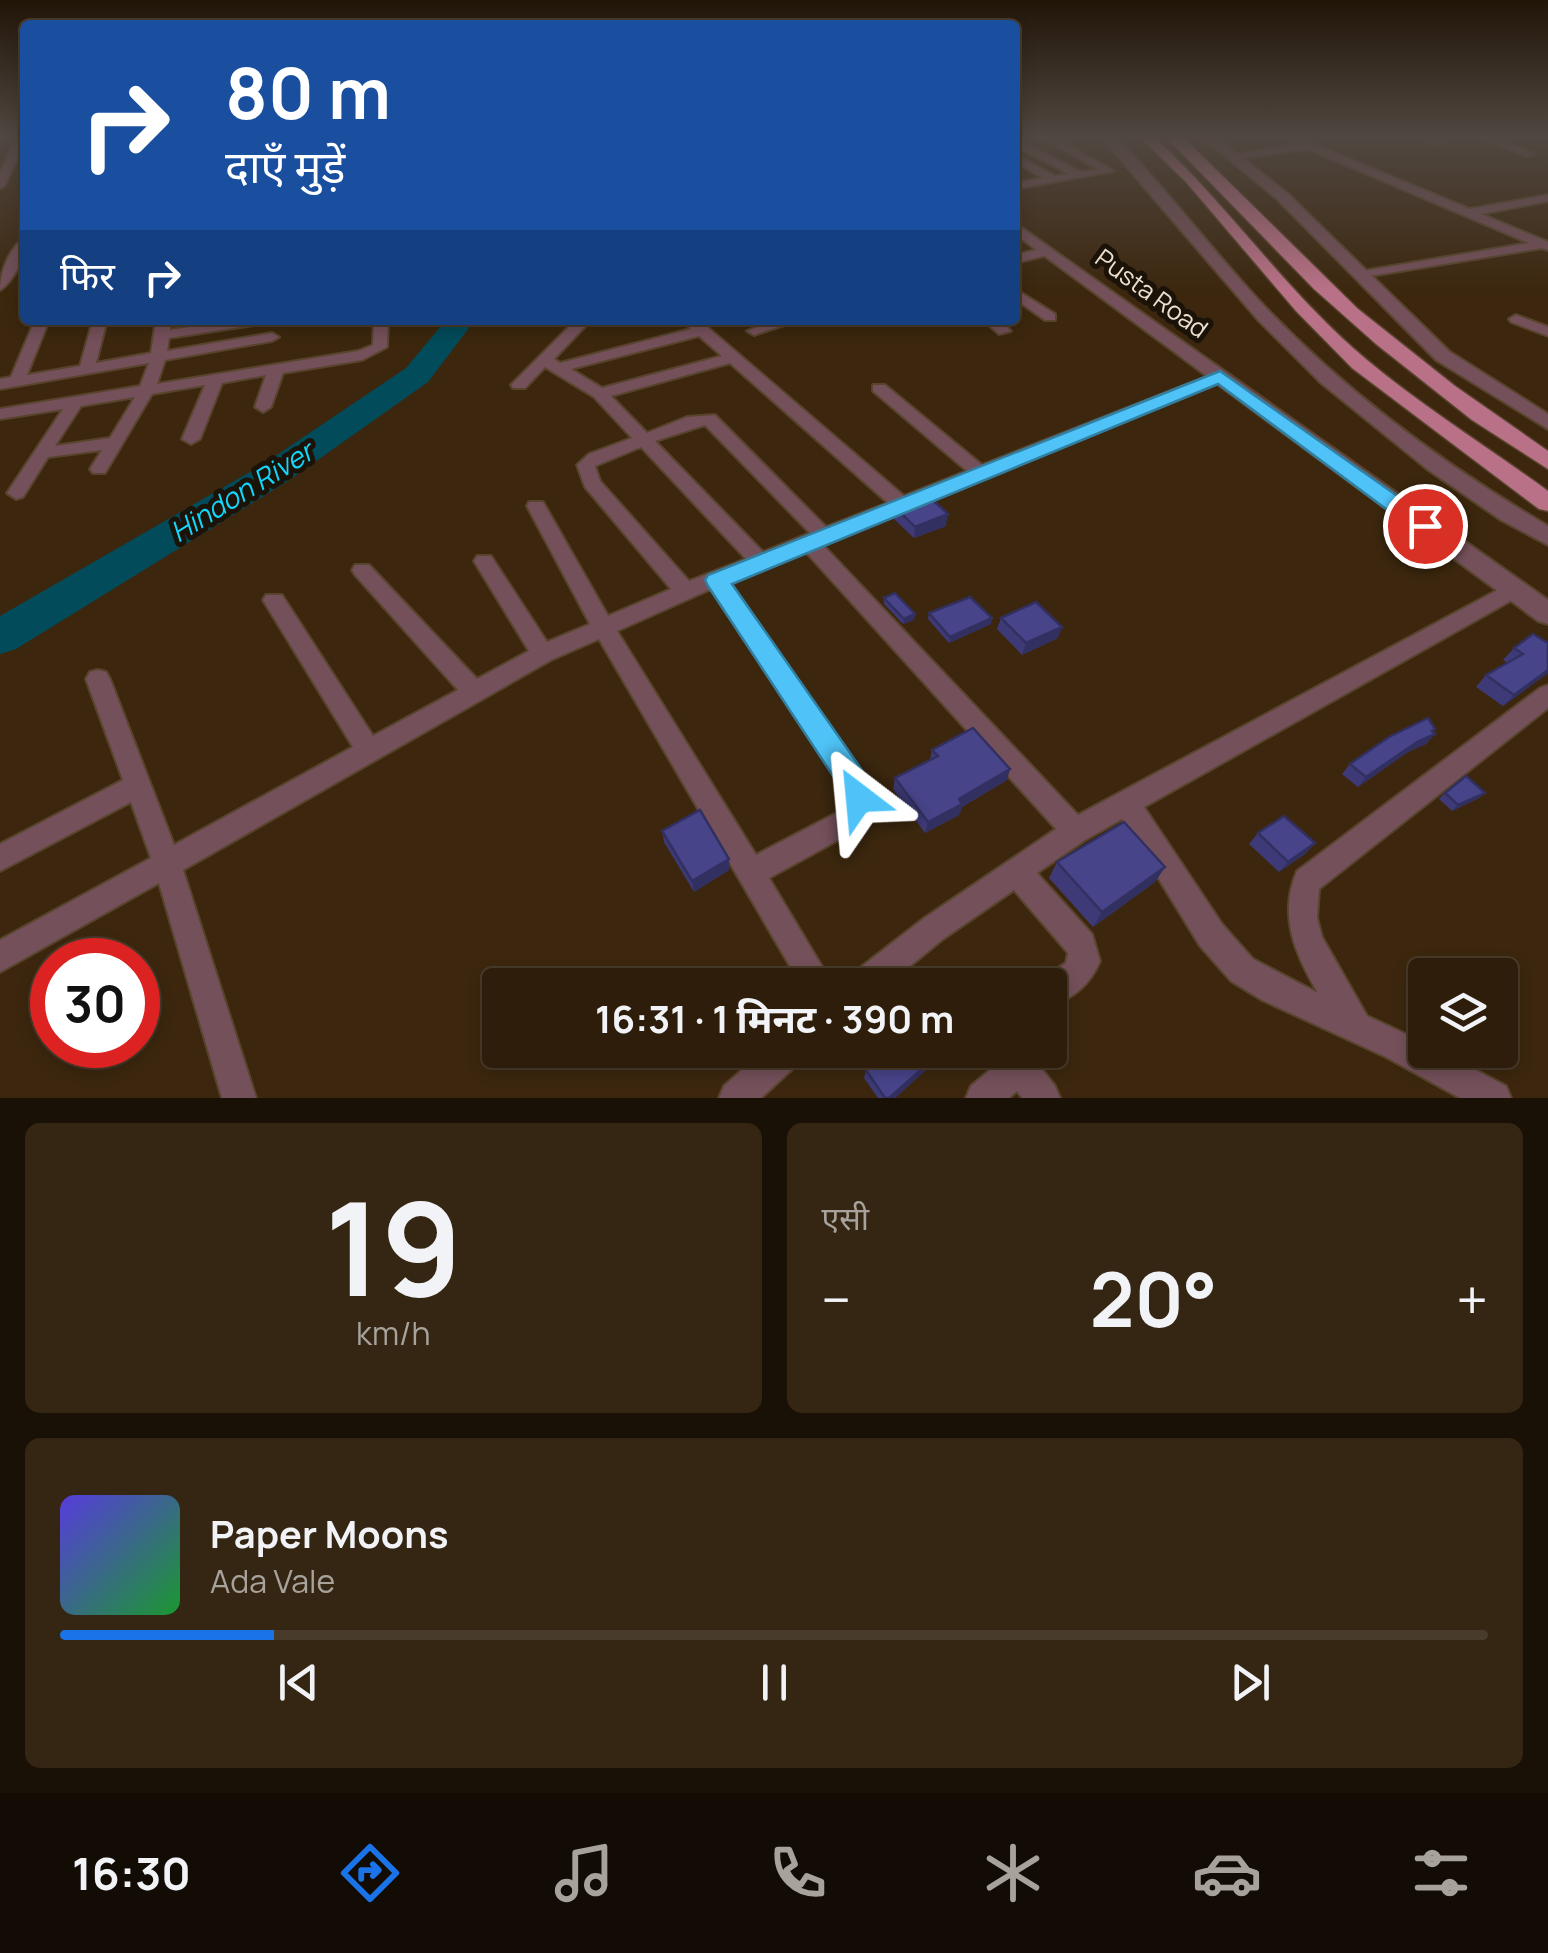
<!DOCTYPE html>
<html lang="hi">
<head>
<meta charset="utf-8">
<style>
	body { margin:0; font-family:Manrope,"Noto Sans Devanagari",sans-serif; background:#352613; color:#f1f3f6; height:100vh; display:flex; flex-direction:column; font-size:38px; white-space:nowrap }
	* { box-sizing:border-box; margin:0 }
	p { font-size:32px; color:#a7a29c }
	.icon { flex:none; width:55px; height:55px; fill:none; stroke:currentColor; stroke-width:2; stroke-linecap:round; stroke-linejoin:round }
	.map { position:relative; height:1098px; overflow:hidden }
	.panel { display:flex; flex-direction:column; gap:25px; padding:25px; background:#191006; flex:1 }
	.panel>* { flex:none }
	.top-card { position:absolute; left:20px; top:20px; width:1000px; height:305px; border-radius:10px; box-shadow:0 5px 15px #0003,0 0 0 2px #483b2b; background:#1a4fa0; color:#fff; overflow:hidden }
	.buttons { position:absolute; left:1408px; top:958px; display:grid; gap:20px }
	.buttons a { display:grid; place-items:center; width:110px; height:110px; border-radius:10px; background:#2d1d0a; box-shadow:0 5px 15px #0003,0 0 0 2px #483b2b; font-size:50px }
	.speed { position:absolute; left:30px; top:938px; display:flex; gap:20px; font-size:50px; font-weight:700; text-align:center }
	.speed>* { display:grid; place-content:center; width:130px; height:130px; border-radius:50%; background:#2d1d0a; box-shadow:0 5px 15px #0003,0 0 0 2px #483b2b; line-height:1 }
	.speed .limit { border:15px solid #d22; background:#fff; color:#111 }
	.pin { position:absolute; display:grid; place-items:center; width:85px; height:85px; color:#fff; margin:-42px; border:5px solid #fff; border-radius:50%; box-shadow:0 2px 10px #0007 }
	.me { position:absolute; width:110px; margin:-55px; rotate:331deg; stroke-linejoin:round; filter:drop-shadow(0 0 8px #0008) }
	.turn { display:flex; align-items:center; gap:35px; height:210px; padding:0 40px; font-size:45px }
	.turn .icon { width:130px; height:130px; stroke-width:2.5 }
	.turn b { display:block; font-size:70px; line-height:85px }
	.then { display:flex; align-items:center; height:95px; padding:0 40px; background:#0003; gap:20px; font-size:38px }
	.big { font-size:75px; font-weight:700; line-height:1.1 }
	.panel .tile { flex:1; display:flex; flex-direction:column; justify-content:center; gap:15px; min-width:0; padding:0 35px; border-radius:15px; background:#352613 }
	.panel .dial { align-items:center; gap:0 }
	.dial b { font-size:130px; line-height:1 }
	.song { display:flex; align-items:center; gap:30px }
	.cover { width:120px; height:120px; border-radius:15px; background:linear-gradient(135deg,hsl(250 70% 55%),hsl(130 70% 35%)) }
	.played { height:10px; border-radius:5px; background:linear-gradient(90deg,#1a73e8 15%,#483b2b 15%) }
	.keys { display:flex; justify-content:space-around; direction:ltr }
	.heat { display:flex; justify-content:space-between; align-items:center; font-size:55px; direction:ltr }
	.panel .tiles { flex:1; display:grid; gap:25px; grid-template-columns:1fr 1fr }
	.tile:last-child { grid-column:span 2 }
	.trip { position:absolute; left:482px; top:968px; width:585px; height:100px; border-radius:10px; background:#2d1d0a; box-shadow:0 5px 15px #0003,0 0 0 2px #483b2b; font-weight:700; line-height:100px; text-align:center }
	.dock { display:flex; height:160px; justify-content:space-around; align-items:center; background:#120c04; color:#a7a29c }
	.dock .icon { width:70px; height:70px }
	.dock .selected { color:#1a73e8 }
	.dock b { font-size:45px; color:#f1f3f6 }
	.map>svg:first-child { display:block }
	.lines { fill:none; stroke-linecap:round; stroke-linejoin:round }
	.river { fill:#024b5a; fill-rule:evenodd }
	.minor-casing { stroke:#58442d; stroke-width:4 }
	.tertiary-casing { stroke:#58442d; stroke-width:4 }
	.primary-casing { stroke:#58442d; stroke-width:3 }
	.minor { fill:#74505a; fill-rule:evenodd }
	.tertiary { fill:#74505a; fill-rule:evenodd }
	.primary { fill:#b97187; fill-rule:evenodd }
	.wall { fill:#3e3a77 }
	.shaded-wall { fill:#323061 }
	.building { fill:#48448a; stroke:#323061; stroke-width:2.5 }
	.route { fill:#4fc3f7; stroke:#337fa1; stroke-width:2.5 }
	.labels { text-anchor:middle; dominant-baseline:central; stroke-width:10; stroke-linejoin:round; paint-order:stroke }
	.street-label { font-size:25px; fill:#ecdfd0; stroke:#1b1208 }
	.water-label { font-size:28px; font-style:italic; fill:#13d6fc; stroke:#1b1208 }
</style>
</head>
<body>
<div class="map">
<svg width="1548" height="1098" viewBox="0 0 1548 1098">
	<rect width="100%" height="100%" fill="#3c270e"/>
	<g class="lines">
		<polygon class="river" points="446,320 475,320 428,382 288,481 16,649 0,654 0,616 262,465 406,368"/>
		<g class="minor-casing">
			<g id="minor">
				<polygon points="0,137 6,137 1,140"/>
				<polygon points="1041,137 1054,137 1114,171 1015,189 1015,183 1043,178 1015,162 1015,155 1055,176 1069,174 1015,146 1015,139 1081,172 1099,170"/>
				<polygon points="1283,137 1297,137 1470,209 1548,195 1548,201 1481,214 1548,242 1548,250 1542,248 1358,278 1358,272 1363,271 1529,243 1308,149 1235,159 1230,156 1297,144"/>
				<polygon points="1418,137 1432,137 1442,143 1437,146"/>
				<polygon points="1476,137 1491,137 1535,154 1526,156"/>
				<polygon points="25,141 5,185 0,188 0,173 13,145"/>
				<path d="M25,237C25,256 15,280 0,290C0,271 10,248 25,237Z"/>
				<polygon points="1048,247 1054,251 1052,254 1015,263 1015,255"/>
				<polygon points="1015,289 1055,314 1055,320 1045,320 1015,299"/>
				<polygon points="1516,315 1548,327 1548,336 1511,322 1509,319"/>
				<path d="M35,320H49L27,375L80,366L93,320H107L96,363L151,353L156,320H170V330L232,320H267L260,324L169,338L167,351L272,333L279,337L272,341L165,360L157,384L358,351L373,345L374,320H388L387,347L362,360L283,373L271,407L263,412L255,407L266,375L222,383L200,439L191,444L182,439L205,385L152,394L105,473H93L90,469L102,450L48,457L23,497L16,499L7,493L63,409L0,419V409L140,386L149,363L0,389V379L11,377ZM135,397L110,438L55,446L81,406Z"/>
				<path d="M576,320H591L554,359L560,363L691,329L683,320H699L904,496L967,471L873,391V385H885L982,465L1214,374H1226V380L822,544L1078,815L1507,585H1521L1525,590L1521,595L1144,807L1222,924L1253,959L1318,993C1295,954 1278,915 1297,871L1540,688L1548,685V708L1319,889L1317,918L1322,937L1367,1016L1425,1043V1050H1438L1506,1086L1511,1098H1460L1386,1057L1262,1000L1231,981L1200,946L1122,819L1085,840L1037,873L1092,934L1100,961C1090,985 1074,997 1050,1007V985H1037L1039,980L1066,963L1068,953L1014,890L943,939L887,985H848L852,974L923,919L1056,829L805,551L729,582L861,771L872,798L862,827L769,878L833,985H801L599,639L551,660L183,870L256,1098H222L159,883L0,972V940L151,858L131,802L0,871V844L123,780L86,679L90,672L98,670L106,672L110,679L174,845L353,747L263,600L266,595H282L373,736L458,690L355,575L352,570L355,565H369L477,679L529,651L474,561L477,556H491L547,642L590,624L527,506L529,502H543L608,616L671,589L585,487L577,465L589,454L632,438L594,397L545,367L525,388H513L511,385ZM699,336L722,356L602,388L571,369ZM730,363L888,503L826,527L715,415L687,417L647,433L611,396ZM705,425L810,533L763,552L655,441ZM641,447L746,559L689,581L600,481L595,466ZM711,589L841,784L846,798L842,810L756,855L617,631Z"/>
				<polygon points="776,320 799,320 754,335 747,331"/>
				<polygon points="983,320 999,320 1011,331 999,334"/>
				<polygon points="764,1050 804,1050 800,1062 761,1098 719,1098 724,1086"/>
				<polygon points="991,1050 1027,1050 1055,1086 1060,1098 1022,1098 1017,1091 1009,1098 966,1098 971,1086 997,1064"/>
			</g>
		</g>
		<g class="tertiary-casing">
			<g id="tertiary">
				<path d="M1101,137H1114L1133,155C1180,206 1221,261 1269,311C1351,396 1446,466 1548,526V545L1501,520L1427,469L1321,383L1258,320Z"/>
				<polygon points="1202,137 1216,137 1287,193 1450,352 1548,414 1548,429 1436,360 1277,199"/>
				<polygon points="1015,223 1548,600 1548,624 1538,621 1015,234"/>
			</g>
		</g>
		<g class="primary-casing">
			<g id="primary">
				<path d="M1140,137H1154C1229,206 1288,294 1367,360C1423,407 1488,447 1548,491V511L1539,509L1352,368L1296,311L1187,183Z"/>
				<polygon points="1166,137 1181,137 1194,148 1358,309 1455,386 1548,451 1548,469 1472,420 1376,344 1314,289"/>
			</g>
		</g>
		<use href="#minor" class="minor"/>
		<use href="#tertiary" class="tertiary"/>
		<use href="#primary" class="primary"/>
	</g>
	<g class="wall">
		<polygon points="895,507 946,526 914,538 894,519"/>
		<polygon points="884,598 915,614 914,620 903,624 884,604"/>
		<polygon points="929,613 991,624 949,643 928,619"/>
		<polygon points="1001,618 1058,638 1022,655 997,629"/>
		<polygon points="1548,643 1548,673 1503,706 1476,687 1486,675 1508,663 1503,660 1514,648"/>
		<polygon points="1435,729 1433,732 1435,734 1426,744 1408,752 1358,787 1342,774 1350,764"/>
		<polygon points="932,750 1007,780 962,807 959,815 925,833 893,789 895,778 930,760"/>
		<polygon points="1445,793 1485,793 1479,798 1452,811 1439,799"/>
		<polygon points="662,831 729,870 694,892 664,842"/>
		<polygon points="1258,833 1315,843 1305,854 1279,872 1249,844"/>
		<polygon points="1057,862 1165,867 1155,882 1093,927 1049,878"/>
		<polygon points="940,1053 936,1061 895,1098 878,1098 864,1078 866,1070"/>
	</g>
	<g class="shaded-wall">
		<polygon points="948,514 946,526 914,538 915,527"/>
		<polygon points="915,614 914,620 903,624 904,619"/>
		<polygon points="992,618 991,624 949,643 950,637"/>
		<polygon points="1062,627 1058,638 1022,655 1026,643"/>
		<polygon points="1548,670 1548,673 1503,706 1514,695"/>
		<polygon points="1435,729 1428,737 1435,734 1426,744 1408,752 1358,787 1366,777"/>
		<polygon points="1010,769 1007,780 962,807 959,815 925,833 928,822 959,799"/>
		<polygon points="1485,793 1479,798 1452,811 1458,805"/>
		<polygon points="1315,843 1305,854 1279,872 1288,862"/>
		<polygon points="729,859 729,870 694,892 692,881"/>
		<polygon points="1165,867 1155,882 1093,927 1102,912"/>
		<polygon points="940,1053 936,1061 895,1098 889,1098"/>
	</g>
	<g class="building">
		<polygon points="927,495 948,514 915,527 895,507"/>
		<polygon points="895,593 915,614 904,619 884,598"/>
		<polygon points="970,597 992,618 950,637 929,613"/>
		<polygon points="1036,602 1062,627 1026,643 1001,618"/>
		<polygon points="1533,634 1548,643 1548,670 1514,695 1486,675 1523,654 1514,648"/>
		<polygon points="1428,718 1435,729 1432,731 1435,734 1417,742 1366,777 1350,764 1389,737"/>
		<polygon points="973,728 1010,769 959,799 962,804 928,822 895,778 938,756 932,750"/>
		<polygon points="1466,776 1485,793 1458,805 1445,793"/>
		<polygon points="700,810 729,859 692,881 662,831"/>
		<polygon points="1284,816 1315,843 1288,862 1258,833"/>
		<polygon points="1124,822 1165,867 1102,912 1057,862"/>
		<polygon points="890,1050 938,1050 940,1053 889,1098 885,1098 866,1070"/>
	</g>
	<linearGradient id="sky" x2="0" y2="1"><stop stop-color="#211508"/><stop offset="0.47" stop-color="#504741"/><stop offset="1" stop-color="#504741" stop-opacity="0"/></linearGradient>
	<rect width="1548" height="291" fill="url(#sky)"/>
	<polygon class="route" points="1220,371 1433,521 1436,526 1433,532 1417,532 1218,384 732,584 862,770 874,798 870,808 859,812 848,808 839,785 708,586 705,580 708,575"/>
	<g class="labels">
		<g class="street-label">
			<text transform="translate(1152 293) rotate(36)">Pusta Road</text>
		</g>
		<g class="water-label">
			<text transform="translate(241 491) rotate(-32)">Hindon River</text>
		</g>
	</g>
</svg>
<div class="buttons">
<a><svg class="icon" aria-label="layers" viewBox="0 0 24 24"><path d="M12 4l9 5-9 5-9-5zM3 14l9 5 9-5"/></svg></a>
</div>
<div class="speed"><div class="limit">30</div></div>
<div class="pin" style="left:1425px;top:526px;background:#d93025"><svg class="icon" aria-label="arrive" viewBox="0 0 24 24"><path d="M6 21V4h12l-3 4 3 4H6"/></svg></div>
<svg class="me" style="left:859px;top:798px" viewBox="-20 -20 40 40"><path d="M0-17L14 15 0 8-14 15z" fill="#4fc3f7" stroke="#fff" stroke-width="4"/></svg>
<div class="trip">16:31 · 1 मिनट · 390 m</div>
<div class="top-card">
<div class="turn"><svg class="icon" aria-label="right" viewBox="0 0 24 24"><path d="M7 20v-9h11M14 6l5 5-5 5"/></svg><div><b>80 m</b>दाएँ मुड़ें</div></div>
<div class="then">फिर<svg class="icon" aria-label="right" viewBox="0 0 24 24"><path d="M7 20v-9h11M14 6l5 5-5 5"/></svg></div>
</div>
</div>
<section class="panel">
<div class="tiles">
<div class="tile dial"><b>19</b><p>km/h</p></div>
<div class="tile"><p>एसी</p>
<div class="heat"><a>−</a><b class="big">20°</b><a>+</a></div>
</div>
<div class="tile">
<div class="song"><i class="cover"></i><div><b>Paper Moons</b><p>Ada Vale</p></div></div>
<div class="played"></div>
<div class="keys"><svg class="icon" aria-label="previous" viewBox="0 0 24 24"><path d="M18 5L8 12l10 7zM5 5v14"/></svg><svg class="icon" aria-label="pause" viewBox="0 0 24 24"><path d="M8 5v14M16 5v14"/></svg><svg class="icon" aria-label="next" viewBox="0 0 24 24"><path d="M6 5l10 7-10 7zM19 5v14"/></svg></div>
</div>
</div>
</section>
<nav class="dock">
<b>16:30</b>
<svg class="icon selected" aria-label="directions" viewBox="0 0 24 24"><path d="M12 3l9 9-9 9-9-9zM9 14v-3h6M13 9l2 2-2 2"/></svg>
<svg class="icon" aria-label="music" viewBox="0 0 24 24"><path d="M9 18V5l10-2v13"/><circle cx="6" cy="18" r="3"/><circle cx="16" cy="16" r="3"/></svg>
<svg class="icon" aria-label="phone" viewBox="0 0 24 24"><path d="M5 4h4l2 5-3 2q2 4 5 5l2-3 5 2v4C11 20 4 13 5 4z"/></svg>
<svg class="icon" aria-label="climate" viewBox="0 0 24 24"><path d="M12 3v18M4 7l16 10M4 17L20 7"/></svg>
<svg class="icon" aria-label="car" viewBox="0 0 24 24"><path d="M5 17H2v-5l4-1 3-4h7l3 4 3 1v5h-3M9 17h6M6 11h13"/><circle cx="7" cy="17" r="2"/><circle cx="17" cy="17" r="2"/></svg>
<svg class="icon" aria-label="filters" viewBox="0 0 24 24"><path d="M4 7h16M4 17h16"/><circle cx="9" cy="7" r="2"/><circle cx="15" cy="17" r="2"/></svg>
</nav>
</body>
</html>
